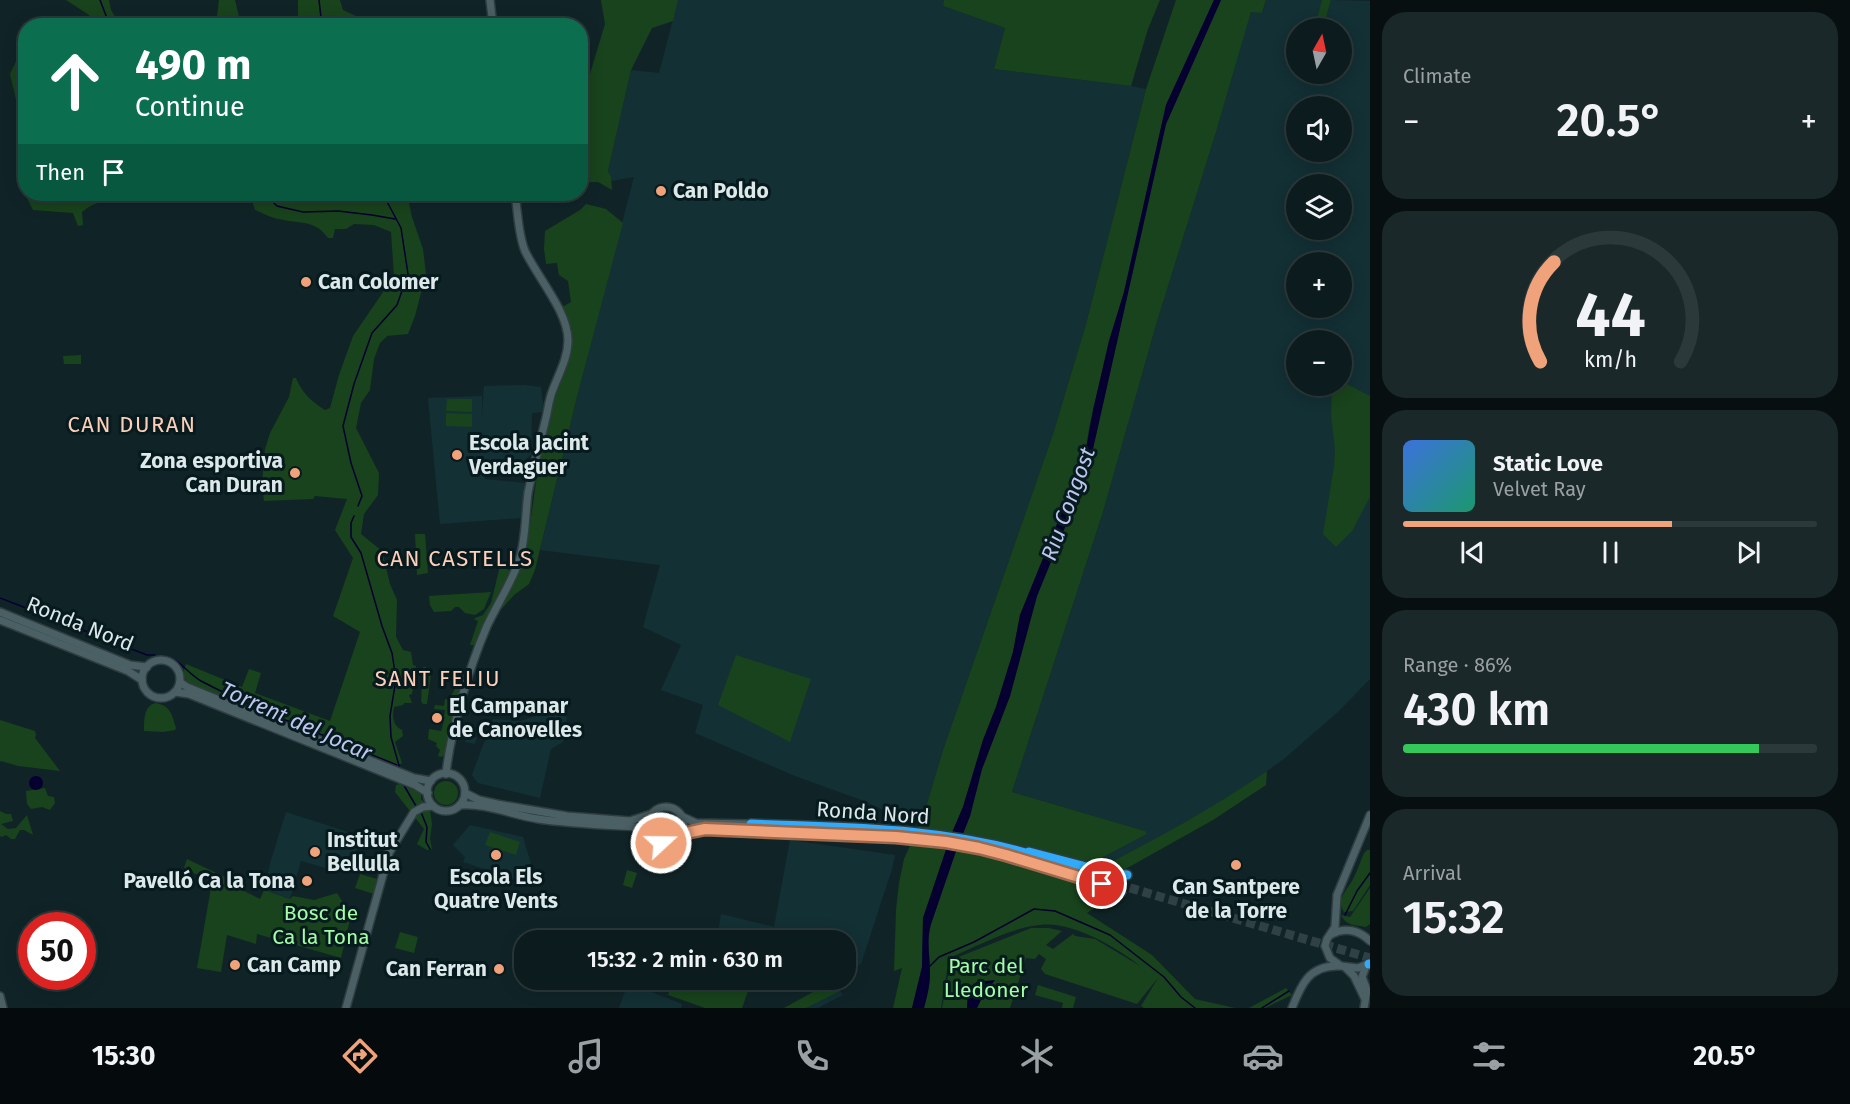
<!DOCTYPE html>
<html lang="en">
<head>
<meta charset="utf-8">
<style>
	body { margin:0; font-family:"Fira Sans",sans-serif; background:#1a282a; color:#f1f3f6; height:100vh; display:flex; flex-direction:column; font-size:22px; white-space:nowrap }
	* { box-sizing:border-box; margin:0 }
	p { font-size:20px; color:#9aa1a4 }
	.icon { flex:none; width:33px; height:33px; fill:none; stroke:currentColor; stroke-width:2; stroke-linecap:round; stroke-linejoin:round }
	.map { position:relative; flex:1; overflow:hidden }
	.sheet { display:flex; flex-direction:column; gap:12px; padding:12px; background:#070f10; width:480px }
	.sheet>* { flex:none }
	.guide { position:absolute; left:18px; top:18px; width:570px; height:183px; border-radius:24px; box-shadow:0 3px 15px #0003,0 0 0 2px #2c393b; background:#0b6e4f; color:#fff; overflow:hidden }
	.needle { width:39px; rotate:9deg }
	.buttons { position:absolute; left:1286px; top:18px; display:grid; gap:12px }
	.buttons a { display:grid; place-items:center; width:66px; height:66px; border-radius:50%; background:#0c1b1d; box-shadow:0 3px 15px #0003,0 0 0 2px #2c393b; font-size:30px }
	.speed { position:absolute; left:18px; top:912px; display:flex; gap:12px; font-size:30px; font-weight:700; text-align:center }
	.speed>* { display:grid; place-content:center; width:78px; height:78px; border-radius:50%; background:#0c1b1d; box-shadow:0 3px 15px #0003,0 0 0 2px #2c393b; line-height:1 }
	.speed .limit { border:9px solid #d22; background:#fff; color:#111 }
	.pin { position:absolute; display:grid; place-items:center; width:51px; height:51px; color:#fff; margin:-26px; border:3px solid #fff; border-radius:50%; box-shadow:0 2px 6px #0007 }
	.me { position:absolute; width:66px; margin:-33px; rotate:69deg; stroke-linejoin:round; filter:drop-shadow(0 0 4px #0008) }
	.turn { display:flex; align-items:center; gap:21px; height:126px; padding:0 18px; font-size:27px }
	.turn .icon { width:78px; height:78px; stroke-width:2.5 }
	.turn b { display:block; font-size:42px; line-height:51px }
	.then { display:flex; align-items:center; height:57px; padding:0 18px; background:#0003; gap:12px; font-size:22px }
	.big { font-size:45px; font-weight:600; line-height:1.1 }
	.sheet .tile { flex:1; display:flex; flex-direction:column; justify-content:center; gap:9px; min-width:0; padding:0 21px; border-radius:24px; background:#1a282a }
	.sheet .dial { align-items:center; gap:0 }
	.dial svg { height:156px; overflow:visible; fill:none; stroke:#2c393b; stroke-width:7; stroke-linecap:round; text-anchor:middle }
	.dial text { fill:#f1f3f6; stroke:none }
	.song { display:flex; align-items:center; gap:18px }
	.cover { width:72px; height:72px; border-radius:9px; background:linear-gradient(135deg,hsl(220 70% 55%),hsl(160 70% 35%)) }
	.played { height:6px; border-radius:3px; background:linear-gradient(90deg,#f0a27a 65%,#2c393b 65%) }
	.keys { display:flex; justify-content:space-around; direction:ltr }
	.heat { display:flex; justify-content:space-between; align-items:center; font-size:33px; direction:ltr }
	.charge { height:9px; border-radius:4px; background:linear-gradient(90deg,#34c759 86%,#2c393b 0) }
	.trip { position:absolute; left:514px; top:930px; width:342px; height:60px; border-radius:24px; background:#0c1b1d; box-shadow:0 3px 15px #0003,0 0 0 2px #2c393b; font-weight:600; line-height:60px; text-align:center }
	.tab-bar { display:flex; height:96px; justify-content:space-around; align-items:center; background:#050b0c; color:#9aa1a4 }
	.tab-bar .icon { width:42px; height:42px }
	.tab-bar .on { color:#f0a27a }
	.tab-bar b { font-size:27px; color:#f1f3f6 }
	main { display:flex; flex:1; min-height:0 }
	.map>svg:first-child { display:block }
	.built { fill:#133035; fill-rule:evenodd }
	.green { fill:#18431c }
	.water { fill:#060030 }
	.lines { fill:none; stroke-linecap:round; stroke-linejoin:round }
	.stream { stroke:#060030; stroke-width:1.5 }
	.highway-tunnel { stroke:#2f4144; stroke-width:9; stroke-dasharray:9 4.5; stroke-linecap:butt }
	.secondary-casing { stroke:#303d40; stroke-width:10 }
	.highway-casing { stroke:#303d40; stroke-width:12 }
	.secondary { stroke:#4b6064; stroke-width:7 }
	.highway { stroke:#30abfb; stroke-width:9 }
	.route-casing { stroke:#9c694f; stroke-width:15 }
	.route { stroke:#f0a27a; stroke-width:10 }
	.poi-dot { fill:#f0a27a; stroke:#071a1e; stroke-width:2 }
	.labels { text-anchor:middle; dominant-baseline:central; stroke-width:6; stroke-linejoin:round; paint-order:stroke }
	.poi-label { font-size:21px; font-weight:bold; fill:#dce8ea; stroke:#071a1e; text-anchor:start }
	.street-label { font-size:21px; fill:#dce8ea; stroke:#071a1e }
	.park-label { font-size:21px; fill:#a1fea5; stroke:#071a1e }
	.neighbourhood-label { font-size:22px; letter-spacing:1.5px; fill:#fdcfb9; stroke:#071a1e }
	.water-label { font-size:22px; font-style:italic; fill:#bdc6f0; stroke:#071a1e }
</style>
</head>
<body>
<main>
<div class="map">
<svg width="1370" height="1008" viewBox="0 0 1370 1008">
	<rect width="100%" height="100%" fill="#102427"/>
	<g class="built">
		<polygon points="678,0 944,0 943,6 1005,28 994,69 1131,86 1146,89 1086,324 1053,434 943,750 923,817 901,818 864,801 795,776 695,733 703,705 661,690 681,645 643,627 660,565 540,550 578,393 634,177 611,181 608,171 631,70 659,73"/>
		<path d="M1266,0H1322L1316,26L1323,28L1331,0L1370,1V679L1339,711L1285,758L1238,792L1166,834L1100,868L1092,863L1147,834L1145,831L1012,792L1103,512L1156,325L1216,132L1251,11L1262,13ZM1296,28H1341V74H1296ZM1296,106H1341V152H1296ZM1296,184H1341V230H1296ZM1296,262H1341V308H1296ZM1296,340H1341V386H1296Z"/>
		<polygon points="524,385 541,387 543,405 542,412 532,413 531,454 524,461 480,461 480,467 484,467 485,479 525,483 521,518 440,524 428,398 482,396 482,416 484,386"/>
		<polygon points="550,711 567,717 563,742 551,749 540,798 478,783 472,775 493,719 521,721"/>
		<polygon points="462,723 475,726 473,736 477,737 475,744 465,742 467,735 460,733"/>
		<polygon points="286,812 357,835 354,842 357,848 355,858 348,856 343,873 301,861 290,899 264,890 271,860"/>
		<polygon points="470,825 523,837 538,887 463,862 465,857 453,845"/>
		<polygon points="790,840 895,855 892,869 861,964 846,972 846,940 717,940 721,914 774,927"/>
		<polygon points="628,983 682,1004 681,1008 619,1008"/>
		<polygon points="840,991 843,995 818,1008 806,1008"/>
	</g>
	<g class="green">
		<polygon points="66,0 109,0 111,10 120,25 94,25 89,15"/>
		<polygon points="219,0 235,0 241,25 216,25"/>
		<polygon points="298,0 340,0 343,10 358,17 356,25 294,25 298,17"/>
		<polygon points="601,0 678,0 673,21 652,28 631,70 608,171 611,177 612,190 598,182 582,182 581,179 581,156 590,159 581,119 583,97 605,24"/>
		<polygon points="944,0 1160,0 1148,29 1131,86 994,69 1005,28 943,6"/>
		<polygon points="1176,0 1214,0 1166,105 1124,292 1109,341 1089,428 1084,461 1070,492 1020,615 1013,652 996,707 983,740 963,807 951,835 923,918 922,967 912,1008 893,1008 902,968 894,971 896,910 899,883 904,859 923,817 943,750 1053,434 1086,324 1146,89"/>
		<path d="M1221,0H1266L1262,13L1251,12L1216,132L1156,325L1103,512L1012,792L1145,831L1147,834L1092,863L1100,868C1157,838 1214,808 1267,771L1266,785L1213,820L1122,871L1115,894L1087,913L1152,955L1195,999L1235,1008H1144L1141,1006L1158,978L1137,1004L1045,974L1041,969L1046,959L1039,954L1035,959L1026,958L1010,1008H942L951,960L1031,928H1049L1062,931L1046,945L1053,949L1073,934L1075,936L1095,939L1140,966C1116,947 1072,921 1040,925C1009,928 978,946 949,958L941,1008H924C927,997 930,985 930,973C930,956 926,941 931,924L955,854L970,816L982,769L1010,696L1037,596L1088,471L1166,124Z"/>
		<polygon points="1322,0 1331,0 1323,28 1315,26"/>
		<polygon points="18,57 25,65 25,138 10,74"/>
		<path d="M23,190L25,191L26,194H127C110,201 96,200 82,212L83,225L78,226L73,213L33,210Z"/>
		<path d="M250,194H278L301,201L346,196L368,199L366,194H407L412,217L423,249L426,274L415,316L408,334L387,336L380,343L374,359L370,390L361,403L356,428L379,473L378,495L364,514L361,534L382,551L390,584L397,600L396,637L403,650L411,652L413,665L416,666L412,694L409,695L412,703H404L403,705L394,707C392,716 393,726 402,730L403,736L395,742L402,763L397,766L191,685C183,679 182,673 186,664L242,687L249,669L261,673L255,693L330,721L360,632L333,616L353,558L335,530L347,499L315,496L313,499L264,501L262,484L265,449L270,433L289,397L293,378H296C302,393 311,401 325,410L330,408L339,375L353,336L394,276L391,232L374,225L354,224L346,229H335L333,238H328C315,219 298,224 279,219C271,218 263,213 255,210Z"/>
		<polygon points="586,204 606,209 623,223 578,393 535,570 529,584 514,595 496,615 520,565 524,563 528,549 527,546 538,468 549,415 572,349 572,329 562,307 571,302 568,281 559,275 557,263 546,264 544,249 545,231 580,210"/>
		<polygon points="81,355 81,364 64,364 63,356"/>
		<polygon points="1341,381 1370,396 1370,497 1352,531 1336,547 1323,534 1334,466 1335,449 1331,415 1332,386 1341,386"/>
		<polygon points="447,399 472,399 472,412 446,411"/>
		<polygon points="446,413 472,414 472,427 446,426"/>
		<polygon points="415,534 425,534 428,573 417,575"/>
		<polygon points="501,567 512,571 502,589 478,645 470,645 478,621 474,619 475,618 483,615 491,603 499,570"/>
		<polygon points="491,592 484,609 475,615 465,613 459,607 455,607 451,611 434,612 430,605 429,596"/>
		<polygon points="475,651 452,722 445,755 441,757 438,756 440,750 436,746 437,743 428,739 429,729 441,731 445,717 444,717 445,710 434,709 435,705 444,706 445,699 449,700"/>
		<polygon points="736,655 811,679 790,742 718,705"/>
		<polygon points="423,667 426,667 426,674 431,674 427,704 423,704 421,701"/>
		<path d="M156,703C171,706 172,715 176,728L175,730L163,732L144,731C144,720 144,705 156,703Z"/>
		<polygon points="0,720 35,731 36,735 35,738 60,771 18,766 1,761 0,762"/>
		<circle cx="446" cy="793" r="12"/>
		<polygon points="400,784 421,793 421,799 430,810 432,824 430,839 432,849 427,850 417,844 424,829 395,792 396,785"/>
		<polygon points="45,788 48,796 54,797 55,803 50,810 42,807 31,809 27,804 26,791"/>
		<polygon points="0,811 6,814 11,814 13,821 1,824 8,829 16,828 27,815 33,835 24,830 20,830 15,839 11,839 6,835 2,837 0,836"/>
		<circle cx="666" cy="825" r="12"/>
		<polygon points="490,832 520,842 516,855 485,845"/>
		<path d="M1367,850H1370V885L1353,911L1344,912C1336,900 1346,891 1352,881C1357,872 1360,862 1364,853Z"/>
		<polygon points="187,859 231,880 240,889 260,899 264,890 290,899 293,896 314,900 337,893 351,915 341,958 257,934 256,944 227,935 221,972 197,968 212,882 184,868"/>
		<polygon points="627,870 637,873 632,888 623,885"/>
		<polygon points="360,874 377,879 374,894 355,888"/>
		<path d="M1370,888V924L1366,927C1355,925 1346,926 1341,915L1350,917Z"/>
		<polygon points="484,893 500,898 497,907 481,902"/>
		<polygon points="400,932 418,937 414,953 395,948"/>
		<polygon points="673,980 752,980 742,1008 705,1008 668,995"/>
		<polygon points="831,985 837,986 840,991 806,1008 784,1008 822,987"/>
		<polygon points="1038,985 1076,997 1073,1008 1062,1008 1063,1003 1035,995"/>
		<polygon points="1286,988 1292,995 1265,1008 1249,1008"/>
	</g>
	<g class="water">
		<path d="M1214,0H1221L1166,124L1088,471L1037,596L1010,696L982,769L970,816L955,854L931,924C926,941 930,956 930,973C930,985 927,997 924,1008H912L922,967L923,918L951,835L963,807L983,740L996,707L1013,652L1020,615L1070,492L1084,461L1093,410L1109,341L1124,292L1166,105Z"/>
		<circle cx="36" cy="783" r="7"/>
		<polygon points="995,980 984,994 977,1008 967,1008 968,988 977,982"/>
	</g>
	<g class="lines">
		<g class="stream">
			<polyline points="100,0 110,26"/>
			<polyline points="319,0 322,26"/>
			<polyline points="265,194 277,206 303,212 338,211 372,215 395,219"/>
			<polyline points="358,506 362,496 351,463 343,426 354,384 372,333 397,305 408,274 401,228 383,194"/>
			<polyline points="354,516 351,523 351,537 361,553 382,626 392,653 396,679 390,716 391,737 400,769"/>
			<polyline points="0,598 147,655 155,655"/>
			<path d="M163,656C178,657 188,674 201,681C264,714 331,738 397,765"/>
			<polyline points="402,782 416,806"/>
			<polyline points="421,812 427,827 426,842 430,849"/>
			<polyline points="1345,915 1357,891 1370,873"/>
			<polyline points="929,967 939,957 974,942 1034,909 1055,911 1110,935 1164,977 1181,997 1195,1008"/>
			<polyline points="1262,1008 1289,991"/>
		</g>
		<polyline class="highway-tunnel" points="1065,869 1370,958"/>
		<g class="secondary-casing">
			<g id="secondary">
				<polyline points="490,0 493,26"/>
				<polyline points="0,612 130,665 147,667"/>
				<polyline points="0,620 128,671 142,680"/>
				<circle cx="161" cy="679" r="19"/>
				<polyline points="180,682 187,687 414,778 431,781"/>
				<polyline points="175,692 189,694 395,777 415,785 428,793"/>
				<circle cx="446" cy="792" r="19"/>
				<path d="M446,774C451,728 469,668 487,626C497,605 512,581 519,561C526,539 525,516 528,493C533,468 540,443 546,418C548,409 549,400 552,392C558,375 568,359 568,340C568,312 538,278 525,251C518,234 518,212 515,194"/>
				<polyline points="465,793 479,800 497,804 567,816 630,821 651,814"/>
				<path d="M460,805C486,803 512,815 538,819C572,824 606,825 640,827L646,830L651,836"/>
				<circle cx="666" cy="825" r="18"/>
				<polyline points="1370,815 1337,895 1335,927 1327,939 1325,946 1330,958 1341,966 1358,968 1370,963"/>
				<polyline points="683,817 696,823 751,824"/>
				<path d="M682,836C701,824 727,830 749,831"/>
				<path d="M1332,934C1345,927 1359,930 1370,941"/>
				<polyline points="1345,967 1354,976 1365,999"/>
				<polyline points="0,996 3,1008"/>
				<polyline points="346,1008 389,853 414,812 423,807 433,806"/>
				<path d="M1292,1008C1301,985 1309,965 1339,966"/>
				<polyline points="1364,1008 1367,990 1362,977 1366,966"/>
			</g>
		</g>
		<g class="highway-casing">
			<g id="highway">
				<path d="M751,824C846,828 941,827 1032,855"/>
				<polyline points="749,831 915,838 979,848 1060,868"/>
				<polyline points="1029,852 1113,874 1127,875"/>
				<polyline points="1051,869 1121,892"/>
				<polyline points="1369,964 1370,964"/>
			</g>
		</g>
		<use href="#secondary" class="secondary"/>
		<use href="#highway" class="highway"/>
	</g>
	<g class="lines">
		<g class="route-casing">
			<polyline id="route" points="661,843 671,843 686,833 705,829 896,837 946,842 979,848 1006,855 1102,884"/>
		</g>
		<use href="#route" class="route"/>
	</g>
	<g class="poi-dot">
		<circle cx="661" cy="191" r="6"/>
		<circle cx="306" cy="282" r="6"/>
		<circle cx="457" cy="455" r="6"/>
		<circle cx="295" cy="473" r="6"/>
		<circle cx="437" cy="718" r="6"/>
		<circle cx="315" cy="852" r="6"/>
		<circle cx="496" cy="855" r="6"/>
		<circle cx="1236" cy="865" r="6"/>
		<circle cx="307" cy="881" r="6"/>
		<circle cx="235" cy="965" r="6"/>
		<circle cx="499" cy="969" r="6"/>
	</g>
	<g class="labels">
		<g class="poi-label">
			<text x="673" y="191">Can Poldo</text>
			<text x="318" y="282">Can Colomer</text>
			<text x="469" y="443">Escola Jacint<tspan x="469" dy="24">Verdaguer</tspan></text>
			<text x="283" y="461" text-anchor="end">Zona esportiva<tspan x="283" dy="24">Can Duran</tspan></text>
			<text x="449" y="706">El Campanar<tspan x="449" dy="24">de Canovelles</tspan></text>
			<text x="327" y="840">Institut<tspan x="327" dy="24">Bellulla</tspan></text>
			<text x="496" y="877" text-anchor="middle">Escola Els<tspan x="496" dy="24">Quatre Vents</tspan></text>
			<text x="295" y="881" text-anchor="end">Pavelló Ca la Tona</text>
			<text x="1236" y="887" text-anchor="middle">Can Santpere<tspan x="1236" dy="24">de la Torre</tspan></text>
			<text x="247" y="965">Can Camp</text>
			<text x="487" y="969" text-anchor="end">Can Ferran</text>
		</g>
		<g class="street-label">
			<text transform="translate(80 624) rotate(22)">Ronda Nord</text>
			<text transform="translate(873 813) rotate(4)">Ronda Nord</text>
		</g>
		<g class="park-label">
			<text x="321" y="913">Bosc de<tspan x="321" dy="24">Ca la Tona</tspan></text>
			<text x="986" y="966">Parc del<tspan x="986" dy="24">Lledoner</tspan></text>
		</g>
		<g class="neighbourhood-label">
			<text x="132" y="424">CAN DURAN</text>
			<text x="455" y="558">CAN CASTELLS</text>
			<text x="438" y="678">SANT FELIU</text>
		</g>
		<g class="water-label">
			<text transform="translate(1068 504) rotate(-70)">Riu Congost</text>
			<text transform="translate(296 721) rotate(24)">Torrent del Jocar</text>
		</g>
	</g>
</svg>
<div class="buttons">
<a><svg class="needle" viewBox="-14 -14 28 28"><path d="M0-13l5 13h-10z" fill="#e53935"/><path d="M0 13l5-13h-10z" fill="#9aa1a4"/></svg></a>
<a><svg class="icon" aria-label="sound" viewBox="0 0 24 24"><path d="M4 9h4l5-4v14l-5-4H4zM17 9q2 3 0 6"/></svg></a>
<a><svg class="icon" aria-label="layers" viewBox="0 0 24 24"><path d="M12 4l9 5-9 5-9-5zM3 14l9 5 9-5"/></svg></a>
<a>+</a>
<a>−</a>
</div>
<div class="speed"><div class="limit">50</div></div>
<div class="pin" style="left:1102px;top:884px;background:#d93025"><svg class="icon" aria-label="arrive" viewBox="0 0 24 24"><path d="M6 21V4h12l-3 4 3 4H6"/></svg></div>
<svg class="me" style="left:661px;top:843px" viewBox="-20 -20 40 40"><circle r="17" fill="#f0a27a" stroke="#fff" stroke-width="3"/><path d="M0-11L8 9 0 5-8 9z" fill="#fff"/></svg>
<div class="trip">15:32 · 2 min · 630 m</div>
<div class="guide">
<div class="turn"><svg class="icon" aria-label="ahead" viewBox="0 0 24 24"><path d="M12 20V5M6 11l6-6 6 6"/></svg><div><b>490 m</b>Continue</div></div>
<div class="then">Then<svg class="icon" aria-label="arrive" viewBox="0 0 24 24"><path d="M6 21V4h12l-3 4 3 4H6"/></svg></div>
</div>
</div>
<section class="sheet">
<div class="tile"><p>Climate</p>
<div class="heat"><a>−</a><b class="big">20.5°</b><a>+</a></div>
</div>
<div class="tile dial"><svg viewBox="0 0 100 80">
<path d="M14 69A42 42 0 1 1 86 69"/>
<path d="M14 69A42 42 0 0 1 21 18" stroke="#f0a27a"/>
<text x="50" y="56" font-size="32" font-weight="700">44</text>
<text x="50" y="72" font-size="11">km/h</text>
</svg></div>
<div class="tile">
<div class="song"><i class="cover"></i><div><b>Static Love</b><p>Velvet Ray</p></div></div>
<div class="played"></div>
<div class="keys"><svg class="icon" aria-label="previous" viewBox="0 0 24 24"><path d="M18 5L8 12l10 7zM5 5v14"/></svg><svg class="icon" aria-label="pause" viewBox="0 0 24 24"><path d="M8 5v14M16 5v14"/></svg><svg class="icon" aria-label="next" viewBox="0 0 24 24"><path d="M6 5l10 7-10 7zM19 5v14"/></svg></div>
</div>
<div class="tile"><p>Range · 86%</p><b class="big">430 km</b><div class="charge"></div></div>
<div class="tile"><p>Arrival</p><b class="big">15:32</b></div>
</section>
</main>
<nav class="tab-bar">
<b>15:30</b>
<svg class="icon on" aria-label="directions" viewBox="0 0 24 24"><path d="M12 3l9 9-9 9-9-9zM9 14v-3h6M13 9l2 2-2 2"/></svg>
<svg class="icon" aria-label="music" viewBox="0 0 24 24"><path d="M9 18V5l10-2v13"/><circle cx="6" cy="18" r="3"/><circle cx="16" cy="16" r="3"/></svg>
<svg class="icon" aria-label="phone" viewBox="0 0 24 24"><path d="M5 4h4l2 5-3 2q2 4 5 5l2-3 5 2v4C11 20 4 13 5 4z"/></svg>
<svg class="icon" aria-label="climate" viewBox="0 0 24 24"><path d="M12 3v18M4 7l16 10M4 17L20 7"/></svg>
<svg class="icon" aria-label="car" viewBox="0 0 24 24"><path d="M5 17H2v-5l4-1 3-4h7l3 4 3 1v5h-3M9 17h6M6 11h13"/><circle cx="7" cy="17" r="2"/><circle cx="17" cy="17" r="2"/></svg>
<svg class="icon" aria-label="filters" viewBox="0 0 24 24"><path d="M4 7h16M4 17h16"/><circle cx="9" cy="7" r="2"/><circle cx="15" cy="17" r="2"/></svg>
<b>20.5°</b>
</nav>
</body>
</html>
